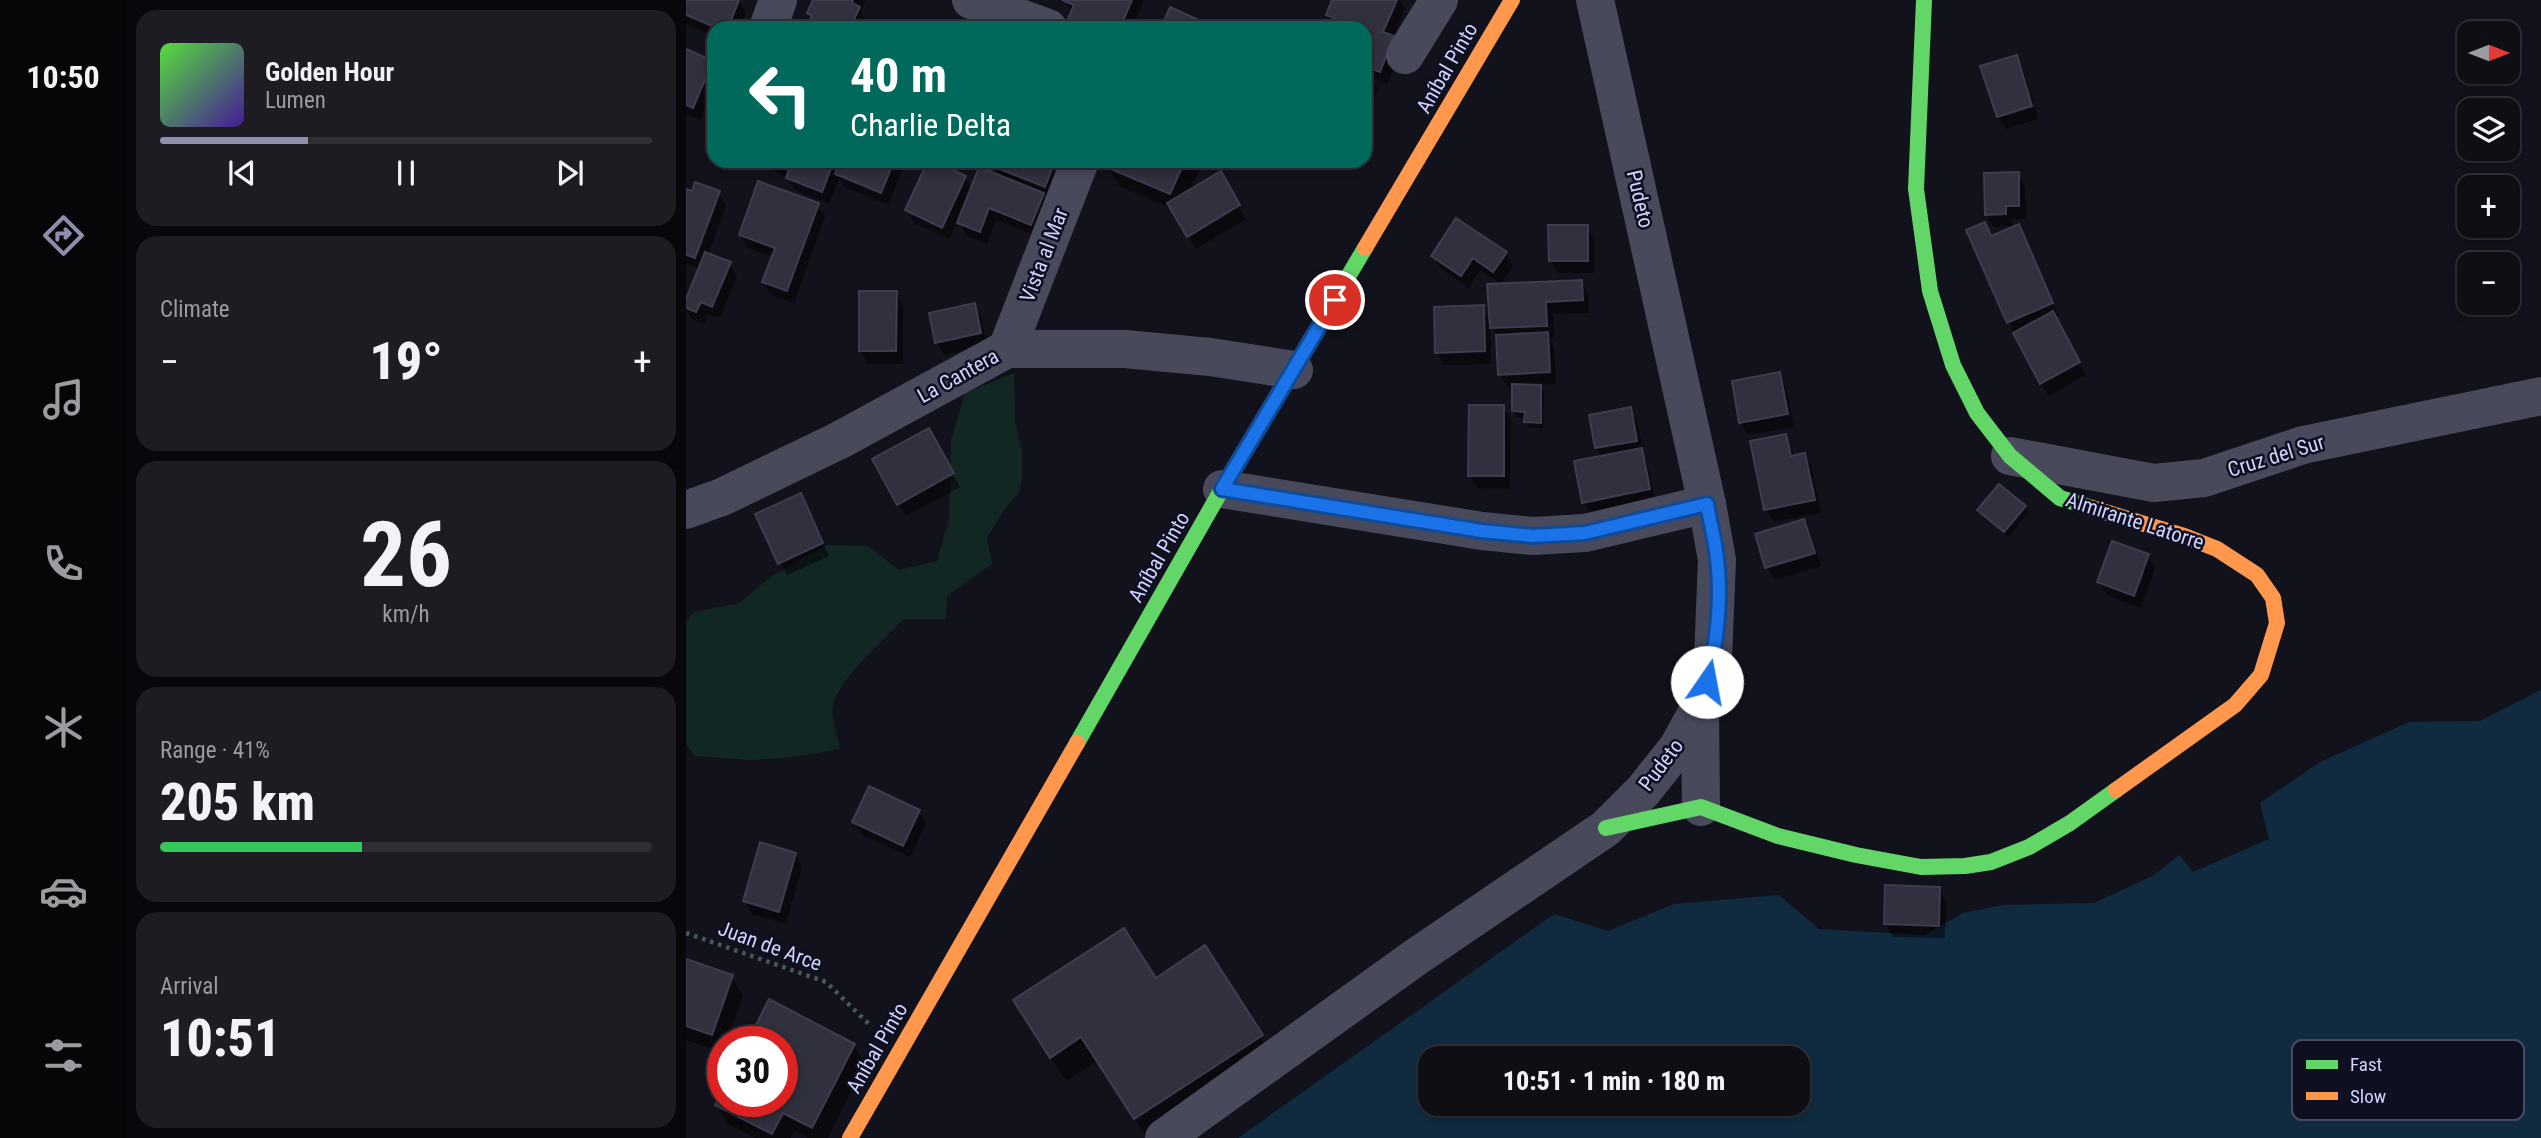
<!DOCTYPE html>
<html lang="en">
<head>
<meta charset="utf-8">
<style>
	body { margin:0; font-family:"Roboto Condensed",sans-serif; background:#1c1c22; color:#f1f3f6; height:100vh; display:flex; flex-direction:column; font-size:26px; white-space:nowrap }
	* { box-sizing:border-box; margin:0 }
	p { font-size:23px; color:#9b9ca0 }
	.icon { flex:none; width:38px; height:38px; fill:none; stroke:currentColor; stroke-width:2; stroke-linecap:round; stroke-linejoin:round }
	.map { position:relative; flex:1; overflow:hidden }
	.panel { display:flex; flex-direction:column; gap:10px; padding:10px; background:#08080c; width:560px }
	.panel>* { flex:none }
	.guide { position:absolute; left:21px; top:21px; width:665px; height:147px; border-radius:21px; box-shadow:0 4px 10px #0003,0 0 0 2px #2e2e34; background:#00695c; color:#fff; overflow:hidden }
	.needle { width:46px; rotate:90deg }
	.tools { position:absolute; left:1771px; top:21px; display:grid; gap:14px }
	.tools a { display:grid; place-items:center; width:63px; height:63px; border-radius:14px; background:#0e0e15; box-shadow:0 4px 10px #0003,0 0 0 2px #2e2e34; font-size:35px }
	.speed { position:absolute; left:21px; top:1026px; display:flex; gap:14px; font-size:35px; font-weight:700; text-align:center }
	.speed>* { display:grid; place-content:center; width:91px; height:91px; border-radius:50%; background:#0e0e15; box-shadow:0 4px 10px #0003,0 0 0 2px #2e2e34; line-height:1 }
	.speed .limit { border:10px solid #d22; background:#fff; color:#111 }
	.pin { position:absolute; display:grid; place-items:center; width:60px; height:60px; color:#fff; margin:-30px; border:4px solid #fff; border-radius:50%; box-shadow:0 2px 7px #0007 }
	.me { position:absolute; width:77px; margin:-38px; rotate:12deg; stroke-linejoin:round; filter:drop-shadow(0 0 5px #0008) }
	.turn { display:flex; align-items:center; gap:24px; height:147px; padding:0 28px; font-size:32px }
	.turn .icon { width:91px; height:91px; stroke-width:2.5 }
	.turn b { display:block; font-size:49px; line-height:60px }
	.big { font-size:52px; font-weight:800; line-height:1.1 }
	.panel .widget { flex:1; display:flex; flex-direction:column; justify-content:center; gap:10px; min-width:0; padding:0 24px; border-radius:21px; background:#1c1c22 }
	.panel .dial { align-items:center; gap:0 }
	.dial b { font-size:91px; line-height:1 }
	.song { display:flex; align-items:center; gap:21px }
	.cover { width:84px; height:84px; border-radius:10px; background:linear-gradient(135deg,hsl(110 70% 55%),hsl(260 70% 35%)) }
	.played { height:7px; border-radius:4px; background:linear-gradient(90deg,#8e8fae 30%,#2e2e34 30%) }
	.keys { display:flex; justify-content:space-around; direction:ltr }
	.heat { display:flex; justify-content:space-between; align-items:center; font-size:38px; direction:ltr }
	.charge { height:10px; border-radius:5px; background:linear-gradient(90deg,#34c759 41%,#2e2e34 0) }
	.trip { position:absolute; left:732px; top:1046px; width:392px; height:70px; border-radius:21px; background:#0e0e15; box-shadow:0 4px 10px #0003,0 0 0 2px #2e2e34; font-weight:800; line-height:70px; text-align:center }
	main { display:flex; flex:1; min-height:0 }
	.tab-bar { display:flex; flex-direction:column; width:126px; justify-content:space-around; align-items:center; background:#060608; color:#9b9ca0 }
	.tab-bar .icon { width:49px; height:49px }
	.tab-bar .active { color:#8e8fae }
	.tab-bar b { font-size:32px; color:#f1f3f6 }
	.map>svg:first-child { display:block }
	.green { fill:#122623 }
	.water { fill:#102b3f; fill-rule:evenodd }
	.shadow { fill:#0007 }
	.building { fill:#30303e; stroke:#3d3d4f; stroke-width:2 }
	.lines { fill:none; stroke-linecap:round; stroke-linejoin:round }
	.path { stroke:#48585f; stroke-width:4.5; stroke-dasharray:3.5 5; stroke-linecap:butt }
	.street { stroke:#484a5c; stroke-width:38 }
	.fast { stroke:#63d668; stroke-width:16 }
	.slow { stroke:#ff974d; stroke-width:16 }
	.route-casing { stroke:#114b97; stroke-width:18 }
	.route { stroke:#1a73e8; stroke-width:12 }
	.labels { text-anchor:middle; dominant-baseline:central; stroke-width:5; stroke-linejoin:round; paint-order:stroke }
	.street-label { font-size:21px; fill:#d0d3fc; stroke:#0e0f20 }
	.key { fill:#0e0f20; stroke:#484a62; stroke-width:2 }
	.key-label { font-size:19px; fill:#d0d3fc }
</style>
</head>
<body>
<main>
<nav class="tab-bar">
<b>10:50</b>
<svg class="icon active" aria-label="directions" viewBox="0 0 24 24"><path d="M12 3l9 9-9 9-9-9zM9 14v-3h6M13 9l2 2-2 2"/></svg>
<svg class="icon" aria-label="music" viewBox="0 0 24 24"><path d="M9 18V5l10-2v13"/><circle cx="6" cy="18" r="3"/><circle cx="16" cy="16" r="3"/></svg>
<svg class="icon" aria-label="phone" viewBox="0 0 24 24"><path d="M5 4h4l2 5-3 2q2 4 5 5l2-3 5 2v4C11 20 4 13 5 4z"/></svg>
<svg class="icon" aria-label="climate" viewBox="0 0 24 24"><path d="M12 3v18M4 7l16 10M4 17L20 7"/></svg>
<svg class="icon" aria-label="car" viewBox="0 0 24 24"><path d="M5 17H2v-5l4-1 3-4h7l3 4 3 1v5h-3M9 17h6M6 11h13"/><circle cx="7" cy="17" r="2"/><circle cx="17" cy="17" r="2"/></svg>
<svg class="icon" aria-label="filters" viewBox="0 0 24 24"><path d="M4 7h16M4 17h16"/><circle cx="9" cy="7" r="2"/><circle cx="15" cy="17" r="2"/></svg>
</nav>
<section class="panel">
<div class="widget">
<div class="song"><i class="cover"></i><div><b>Golden Hour</b><p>Lumen</p></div></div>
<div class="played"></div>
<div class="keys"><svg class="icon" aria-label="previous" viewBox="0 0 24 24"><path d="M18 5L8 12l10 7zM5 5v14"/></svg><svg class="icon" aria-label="pause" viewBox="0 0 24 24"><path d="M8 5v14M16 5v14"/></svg><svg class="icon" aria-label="next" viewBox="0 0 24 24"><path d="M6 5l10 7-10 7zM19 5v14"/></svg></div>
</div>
<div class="widget"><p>Climate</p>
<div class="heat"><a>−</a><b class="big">19°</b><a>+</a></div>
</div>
<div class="widget dial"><b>26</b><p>km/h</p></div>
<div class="widget"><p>Range · 41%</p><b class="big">205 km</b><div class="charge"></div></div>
<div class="widget"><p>Arrival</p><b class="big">10:51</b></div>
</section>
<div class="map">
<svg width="1855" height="1138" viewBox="0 0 1855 1138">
	<rect width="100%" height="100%" fill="#12121c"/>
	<path class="green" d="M328,373L329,422L336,450V477L333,493L318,510L301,538L306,564L261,596L260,619H218C199,638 153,679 147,705C144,716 152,736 154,749L100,758L63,760L9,756L0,744V622L8,612L53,603L86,576L141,545L182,546L213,570L251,561L263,519L265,440L279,393Z"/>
	<path class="water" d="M1855,690V1138H552L868,914L922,931L988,904L1093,895L1133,929L1239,935L1277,913L1317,905L1408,903L1468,875L1493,855L1507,872L1583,839L1574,803L1634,762L1723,722L1794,721ZM744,1059H1111V1104H744Z"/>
	<g class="shadow">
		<polygon points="0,0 53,0 60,13 54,28 28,28 28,36 0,24"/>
		<polygon points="129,0 180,0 175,11 180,21 177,28 122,28 126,19 123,13"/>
		<polygon points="377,0 458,0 446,28 390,28 384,19 387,13"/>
		<polygon points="648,0 714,0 719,9 707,38 715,51 701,84 685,77 692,90 683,112 679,110 679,28 649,28 642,15"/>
		<polygon points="0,51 26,62 28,65 28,88 14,120 0,114"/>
		<polygon points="1330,57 1337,69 1348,103 1312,115"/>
		<polygon points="1349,107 1352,119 1320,129 1313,118"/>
		<polygon points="65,161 211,161 216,170 202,205 158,187 153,178 143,204 109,190 101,177"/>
		<polygon points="244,161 279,177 286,190 315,178 308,166 310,161 381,161 366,199 357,195 364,207 352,237 310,220 301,244 281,236 272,221 263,239 228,223 221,210"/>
		<polygon points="422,161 517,161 504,192 534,174 560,219 510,249 486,209 433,186 422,167"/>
		<polygon points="594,161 616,161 613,169"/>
		<polygon points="1332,174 1339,187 1340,219 1326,219 1326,226 1308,227 1300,214"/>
		<polygon points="0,191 32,192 40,205 22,255 43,264 51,276 34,318 22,314 18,324 6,319 0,309 0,303 14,269 0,264"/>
		<polygon points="131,204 139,217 108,303 85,295 78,282 87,257 62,248 55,235"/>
		<polygon points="1332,226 1373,316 1369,318 1400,375 1362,396 1323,322 1283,231 1306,237"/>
		<polygon points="901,227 908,239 908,273 872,273 865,260"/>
		<polygon points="819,254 827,266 815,284 794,270 783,288 754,268 747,256"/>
		<polygon points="895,282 902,294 903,313 867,314 868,338 863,338 868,347 870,384 853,385 858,393 857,428 843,428 840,417 831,417 827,411 828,387 821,387 814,374 812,338 804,325 805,364 758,365 751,352 797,307 805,322"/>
		<polygon points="210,292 217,305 217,364 182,364 174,351"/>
		<polygon points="288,305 295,318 301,346 258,355 251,343"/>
		<polygon points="1093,374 1100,387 1108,427 1062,435 1055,423 1048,382"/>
		<polygon points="817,407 825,420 824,489 791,488 784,476"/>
		<polygon points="944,409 951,422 970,502 905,515 898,502 916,457 910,448 905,416"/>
		<polygon points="242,430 274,487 220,516 189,460"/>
		<polygon points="1099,436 1109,457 1118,455 1126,468 1135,513 1087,522 1080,509"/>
		<polygon points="114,495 143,556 101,575 93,563"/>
		<polygon points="1339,508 1342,513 1322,537 1296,516 1293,510"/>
		<polygon points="1117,521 1125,534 1135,566 1088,580 1081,567"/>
		<polygon points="1462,556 1469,569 1455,608 1421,595 1413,582"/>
		<polygon points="233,811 240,824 224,857 175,834 168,822"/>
		<polygon points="109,854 116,867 100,924 66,914 59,901"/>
		<polygon points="1253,888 1260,901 1259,938 1207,937 1200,924"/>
		<polygon points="0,961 46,976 57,996 41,1041 37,1041 37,1053 0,1040"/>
		<polygon points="469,980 575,1036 590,1060 461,1138 411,1061 380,1081 343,1025"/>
		<polygon points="84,1002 168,1045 179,1064 142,1138 122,1138 108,1131 105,1138 69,1138 42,1124 31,1105 37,1101 96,1101 96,1041 64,1041"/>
	</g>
	<g class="building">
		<polygon points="0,0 53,0 42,28 31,28 0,15"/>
		<polygon points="127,0 167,0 166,3 174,7 164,28 152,28 146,25 145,28 121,28 126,16 121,13"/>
		<polygon points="376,0 446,0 434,28 404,28 382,19 388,5"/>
		<polygon points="646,0 711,0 697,32 708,36 694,72 679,66 679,28 672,28 640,15"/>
		<polygon points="484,7 519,23 516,28 475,28"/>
		<polygon points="0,49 27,61 7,108 0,105"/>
		<polygon points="1331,55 1346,106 1311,117 1294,66"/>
		<polygon points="679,73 686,76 679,92"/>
		<polygon points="84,161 101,161 99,167"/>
		<polygon points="106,161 148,161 136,192 100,178"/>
		<polygon points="154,161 208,161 195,193 149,174"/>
		<polygon points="242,161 248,161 280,176 256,228 219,210"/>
		<polygon points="308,161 369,161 359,187 306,166"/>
		<polygon points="423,161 499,161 484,194 420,167"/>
		<polygon points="293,167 358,193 345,225 303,208 294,232 271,223"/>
		<polygon points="535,171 554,205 501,237 481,203"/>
		<polygon points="1333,172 1333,206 1320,206 1320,214 1299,215 1298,173"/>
		<polygon points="72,181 133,203 101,291 76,282 89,248 53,235"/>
		<polygon points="9,182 34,191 9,258 0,255 0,189 6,191"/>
		<polygon points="770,218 821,252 807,272 787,258 775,276 745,256"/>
		<polygon points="1299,222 1305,236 1333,224 1367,303 1321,323 1280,230"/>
		<polygon points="862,225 902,225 902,261 863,261"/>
		<polygon points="19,252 45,262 26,307 15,302 10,312 0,308 0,299"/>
		<polygon points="896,280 897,300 860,302 861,326 804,328 801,284"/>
		<polygon points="173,291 211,291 210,351 173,351"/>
		<polygon points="289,303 295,333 249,343 243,313"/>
		<polygon points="798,305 799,351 749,353 748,307"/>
		<polygon points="1367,311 1394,362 1354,384 1327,333"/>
		<polygon points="862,332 864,372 812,375 810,335"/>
		<polygon points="1094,372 1102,414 1053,423 1046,381"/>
		<polygon points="826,384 855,385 855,423 838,422 839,412 826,411"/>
		<polygon points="783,405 818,405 818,476 782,476"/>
		<polygon points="945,407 951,441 909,448 903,415"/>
		<polygon points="243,428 268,473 211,505 186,459"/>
		<polygon points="1100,434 1105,456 1119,453 1129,500 1078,510 1064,441"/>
		<polygon points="956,448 964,489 896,503 888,461"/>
		<polygon points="1313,484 1340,506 1318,532 1291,510"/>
		<polygon points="115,493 137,543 92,564 69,514"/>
		<polygon points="1118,519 1129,553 1079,568 1069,534"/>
		<polygon points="1426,541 1463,554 1448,596 1411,582"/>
		<polygon points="183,786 234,810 217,846 166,822"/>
		<polygon points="74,842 110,853 93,912 57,901"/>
		<polygon points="1199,885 1254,887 1253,926 1198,924"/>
		<polygon points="438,928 470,978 519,945 577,1035 448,1119 395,1037 364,1058 327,1000"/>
		<polygon points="0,959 47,975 26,1035 0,1026"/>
		<polygon points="83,999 169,1044 126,1128 97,1113 86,1134 29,1105 37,1090 37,1101 96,1101 96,1041 62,1041"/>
	</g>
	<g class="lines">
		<polyline class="path" points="0,933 140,982 186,1027"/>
		<g class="street">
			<polyline points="285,0 362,28"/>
			<polyline points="82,28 92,0"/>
			<polyline points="719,55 753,0"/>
			<polyline points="321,349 394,161"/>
			<polyline points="1324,456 1468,483 1518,478 1617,445 1855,396"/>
			<polyline points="536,489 796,531 847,536 899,533 1021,504"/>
			<polyline points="0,510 36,497 154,440 321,349 439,349 524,357 608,370"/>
			<polyline points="1014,708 1015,807"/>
			<polyline points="478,1138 730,957 920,828 957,791 992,747 1014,707 1027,658 1031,560 1021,504 909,0"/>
		</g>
		<g class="fast">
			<polyline points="1238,0 1230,189 1244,291 1267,365 1291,413 1324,456 1374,498 1406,508"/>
			<polyline points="391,743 536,489 679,248"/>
			<polyline points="920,828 1015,807 1092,836 1170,855 1235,867 1279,866 1305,862 1343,847 1384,823 1430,790"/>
		</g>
		<g class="slow">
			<polyline points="679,248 826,0"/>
			<polyline points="1406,508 1498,536 1531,549 1571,575 1587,598 1591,623 1575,675 1549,705 1430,790"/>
			<polyline points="164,1138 391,743"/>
		</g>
	</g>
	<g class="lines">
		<g class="route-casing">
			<path id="route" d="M649,300L536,489L796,531L847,536L899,533L1021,504C1024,522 1029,540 1031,558C1036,598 1031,644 1021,682"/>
		</g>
		<use href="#route" class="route"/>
	</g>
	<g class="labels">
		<g class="street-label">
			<text transform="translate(761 68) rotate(-60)">Aníbal Pinto</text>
			<text transform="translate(954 199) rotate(77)">Pudeto</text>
			<text transform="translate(358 255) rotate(-69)">Vista al Mar</text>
			<text transform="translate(272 376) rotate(-29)">La Cantera</text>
			<text transform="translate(1590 456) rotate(-17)">Cruz del Sur</text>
			<text transform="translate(1449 521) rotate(18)">Almirante Latorre</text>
			<text transform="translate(473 557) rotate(-60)">Aníbal Pinto</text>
			<text transform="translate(975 765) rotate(-53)">Pudeto</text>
			<text transform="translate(84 946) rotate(20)">Juan de Arce</text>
			<text transform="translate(191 1048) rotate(-60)">Aníbal Pinto</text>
		</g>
	</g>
	<rect x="1606" y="1040" width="232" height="80" rx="10" class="key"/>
	<rect x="1620" y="1060" width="32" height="9" fill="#63d668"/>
	<rect x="1620" y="1092" width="32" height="8" fill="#ff974d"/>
	<g class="key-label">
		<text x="1664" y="1071">Fast</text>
		<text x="1664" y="1103">Slow</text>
	</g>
</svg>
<div class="tools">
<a><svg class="needle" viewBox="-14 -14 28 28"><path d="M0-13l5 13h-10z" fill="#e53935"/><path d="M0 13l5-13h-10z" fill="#9b9ca0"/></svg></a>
<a><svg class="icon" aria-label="layers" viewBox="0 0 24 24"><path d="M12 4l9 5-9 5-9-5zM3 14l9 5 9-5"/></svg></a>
<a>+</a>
<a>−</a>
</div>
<div class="speed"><div class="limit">30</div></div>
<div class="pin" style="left:649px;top:300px;background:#d93025"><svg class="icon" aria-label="arrive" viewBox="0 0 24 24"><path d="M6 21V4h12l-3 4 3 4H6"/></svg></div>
<svg class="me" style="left:1021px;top:682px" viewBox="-20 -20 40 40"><circle r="19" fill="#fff"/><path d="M0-13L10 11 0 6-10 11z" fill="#1a73e8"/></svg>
<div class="trip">10:51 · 1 min · 180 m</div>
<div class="guide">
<div class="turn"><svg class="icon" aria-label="left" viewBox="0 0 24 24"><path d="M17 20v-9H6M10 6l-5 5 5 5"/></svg><div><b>40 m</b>Charlie Delta</div></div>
</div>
</div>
</main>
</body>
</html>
